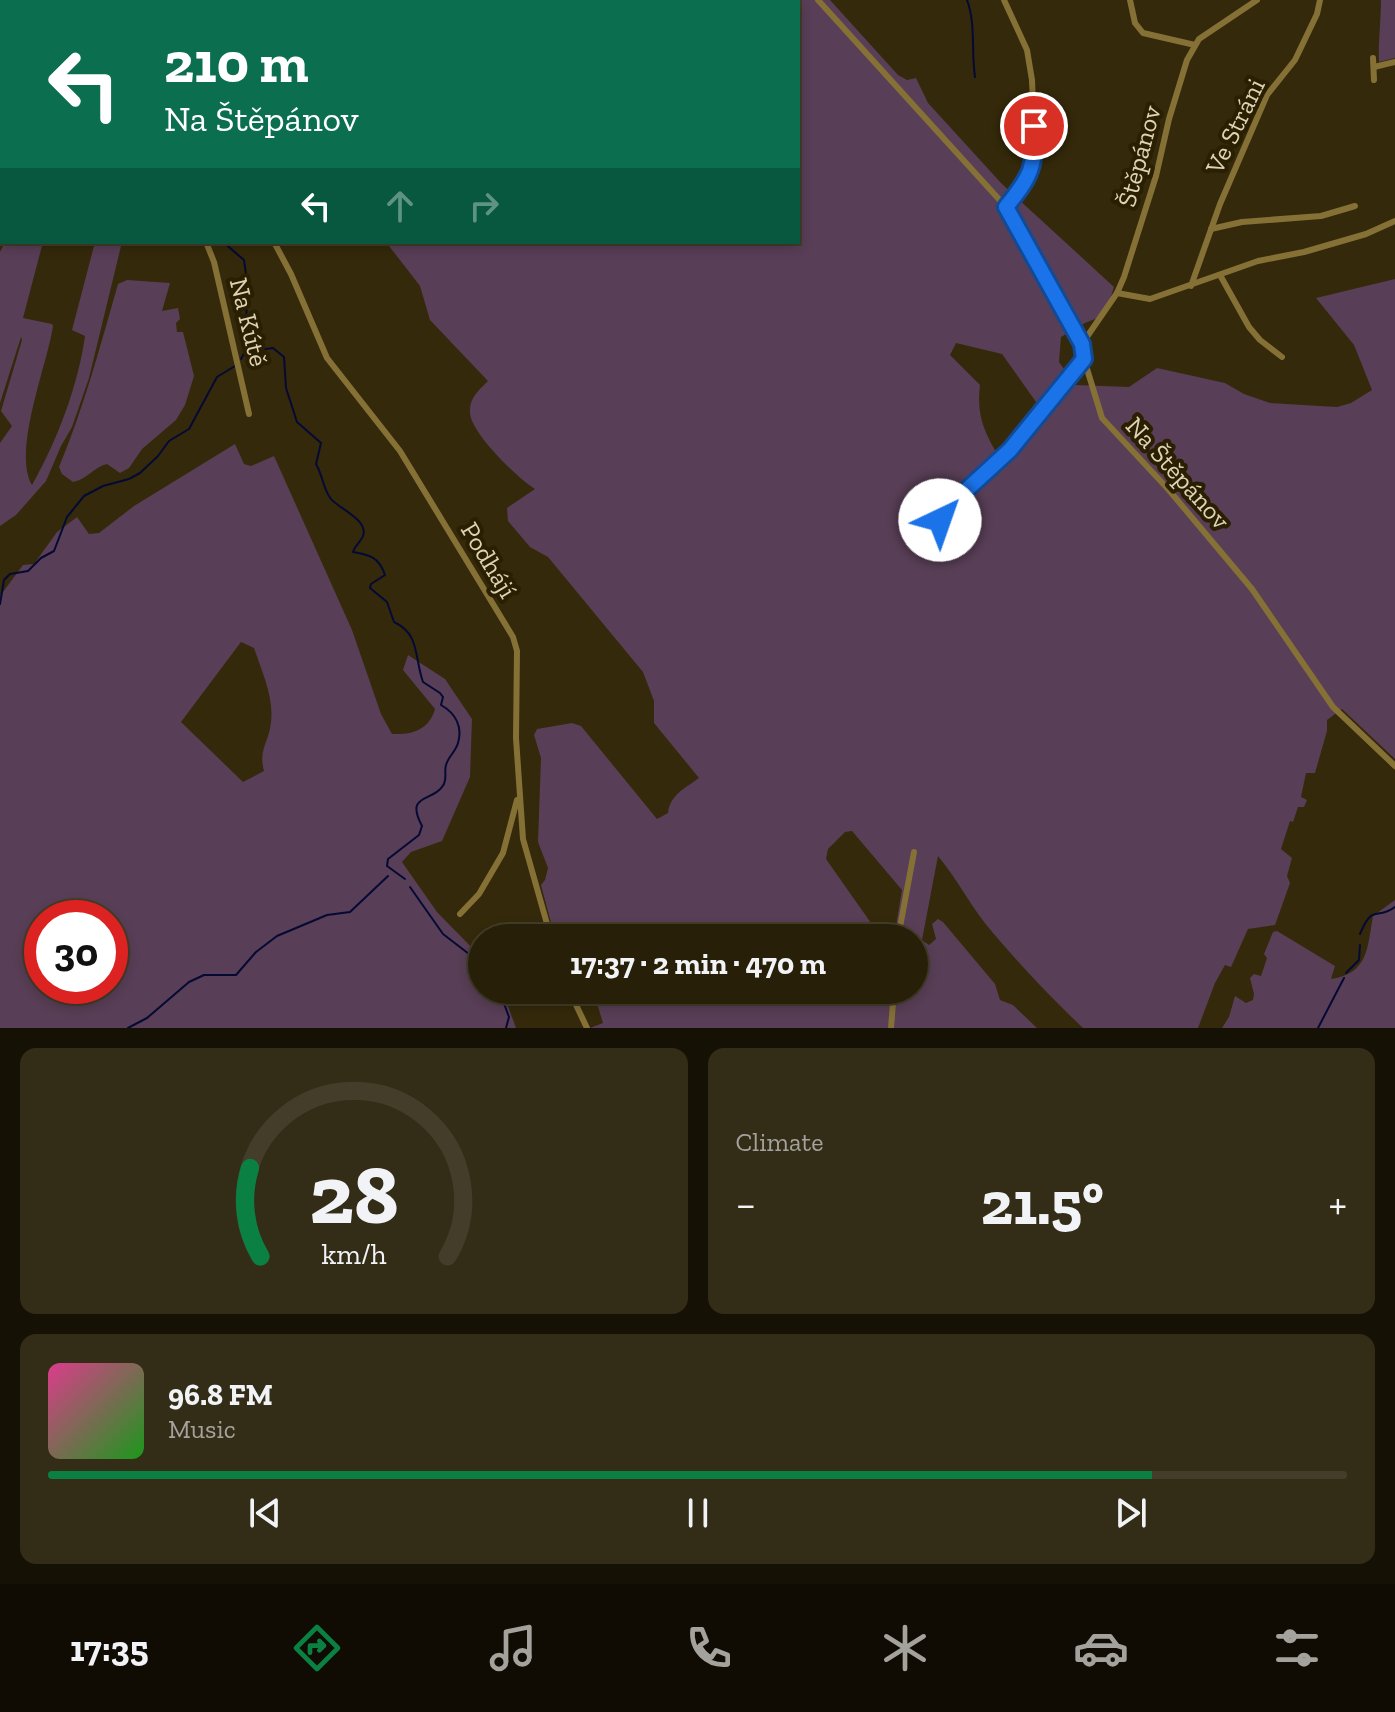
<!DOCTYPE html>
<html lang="en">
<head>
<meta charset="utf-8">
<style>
	body { margin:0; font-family:"Zilla Slab",serif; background:#332c16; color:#f1f3f6; height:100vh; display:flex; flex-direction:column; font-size:30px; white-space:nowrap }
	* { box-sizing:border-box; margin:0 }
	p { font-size:26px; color:#a4a29c }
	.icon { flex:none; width:44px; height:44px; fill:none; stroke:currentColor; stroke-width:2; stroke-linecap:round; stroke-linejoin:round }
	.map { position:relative; height:1028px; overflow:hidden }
	.sheet { display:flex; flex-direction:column; gap:20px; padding:20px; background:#151104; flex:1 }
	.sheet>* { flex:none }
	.hud { position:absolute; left:0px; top:0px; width:800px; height:244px; box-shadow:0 4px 12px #0003,0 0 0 2px #433d29; background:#0b6e4f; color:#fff; overflow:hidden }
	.speed { position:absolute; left:24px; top:900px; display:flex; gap:16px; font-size:40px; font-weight:700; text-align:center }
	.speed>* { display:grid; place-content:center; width:104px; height:104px; border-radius:50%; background:#271f08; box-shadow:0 4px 12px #0003,0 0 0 2px #433d29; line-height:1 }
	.speed .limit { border:12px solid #d22; background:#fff; color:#111 }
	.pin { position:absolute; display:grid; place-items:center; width:68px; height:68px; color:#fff; margin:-34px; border:4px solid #fff; border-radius:50%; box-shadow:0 2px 8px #0007 }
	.me { position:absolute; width:88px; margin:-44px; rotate:42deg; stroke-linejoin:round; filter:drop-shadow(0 0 6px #0008) }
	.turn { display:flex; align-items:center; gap:28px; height:168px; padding:0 32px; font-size:36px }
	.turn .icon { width:104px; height:104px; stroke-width:2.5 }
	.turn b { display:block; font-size:56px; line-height:68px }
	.lanes { display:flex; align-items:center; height:76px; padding:0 32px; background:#0003; justify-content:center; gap:40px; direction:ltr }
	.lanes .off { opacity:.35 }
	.big { font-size:60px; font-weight:700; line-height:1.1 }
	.sheet .tile { flex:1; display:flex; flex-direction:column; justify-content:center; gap:12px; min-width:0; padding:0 28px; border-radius:16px; background:#332c16 }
	.sheet .dial { align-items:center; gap:0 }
	.dial svg { height:208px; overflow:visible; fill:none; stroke:#433d29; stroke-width:7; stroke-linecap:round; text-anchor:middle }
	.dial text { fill:#f1f3f6; stroke:none }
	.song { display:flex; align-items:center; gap:24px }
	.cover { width:96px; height:96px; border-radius:12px; background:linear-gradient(135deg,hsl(330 70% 55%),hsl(120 70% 35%)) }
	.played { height:8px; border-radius:4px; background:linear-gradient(90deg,#0b8043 85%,#433d29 85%) }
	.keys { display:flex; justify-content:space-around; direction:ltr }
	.heat { display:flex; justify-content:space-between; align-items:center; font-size:44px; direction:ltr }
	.sheet .tiles { flex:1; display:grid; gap:20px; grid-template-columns:1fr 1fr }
	.tile:last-child { grid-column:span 2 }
	.trip { position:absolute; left:468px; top:924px; width:460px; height:80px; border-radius:40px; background:#271f08; box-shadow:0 4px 12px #0003,0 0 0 2px #433d29; font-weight:700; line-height:80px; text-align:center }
	.menu { display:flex; height:128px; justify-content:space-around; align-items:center; background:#100c03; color:#a4a29c }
	.menu .icon { width:56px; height:56px }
	.menu .selected { color:#0b8043 }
	.menu b { font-size:36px; color:#f1f3f6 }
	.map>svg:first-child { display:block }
	.green { fill:#583e56; fill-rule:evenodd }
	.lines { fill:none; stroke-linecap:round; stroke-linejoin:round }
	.stream { stroke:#050a35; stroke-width:2 }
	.minor { stroke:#857036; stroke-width:6 }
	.route-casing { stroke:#114b97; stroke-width:20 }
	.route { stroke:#1a73e8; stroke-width:14 }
	.labels { text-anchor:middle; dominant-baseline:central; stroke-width:8; stroke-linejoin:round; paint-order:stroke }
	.street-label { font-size:26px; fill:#dfd3b6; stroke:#2a1f01 }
</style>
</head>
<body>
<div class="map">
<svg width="1395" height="1028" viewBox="0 0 1395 1028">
	<rect width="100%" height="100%" fill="#34290a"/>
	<g class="green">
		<polygon points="285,0 654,0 656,2 287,2"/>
		<path d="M685,0H830L898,75L907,80L916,78L928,103L1002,184L1114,287L1105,315L1085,323L1061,337L1059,362L1076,385L1129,387L1157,368L1225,383L1244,394L1270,403L1337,407L1351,403L1372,390L1354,345L1316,298L1395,279V759L1342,709L1327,720V731L1315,773H1306L1301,797L1307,800L1304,807H1298L1293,822L1290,821L1281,849L1292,858L1287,876L1290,883L1275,925L1248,929L1231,967L1225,965L1215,983L1198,1028H1083C1051,998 1021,966 993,933C972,909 958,880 938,856L922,940L929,945L936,939L932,924L938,919L943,922L995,984L1000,1000L1013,1005L1037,1028H590L603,1023L593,990H914V938H894L902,890L852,831L845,832L828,849L826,859L878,933L889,938H555L541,885L545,880L548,868L538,842L541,758L534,735L537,729L572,723L581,726L657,819L668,813C670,795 685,788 699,778L654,723V701L643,672L548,557L530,547L508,521L507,508L535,489C518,479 471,433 470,413C469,398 478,391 488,381L430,320L420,286L386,242H798V2ZM956,343L1002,354L1046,416L1003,463C986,436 976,418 980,385L950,355Z"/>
		<path d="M1381,0H1395V58L1379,62C1378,42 1381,21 1381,0Z"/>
		<path d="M5,242H43L23,318L52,324L53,326C47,366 12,451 32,485C57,441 78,386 85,336L72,330L95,242H122L89,378L72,427L61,446L46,481L16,515L0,526V443L12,426L1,411L22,340L21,337L0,403V252Z"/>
		<path d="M127,280L170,283L162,311L178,308L180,319L176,323L177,332H183L194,376L185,405L176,420L142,449L129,468L120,473L107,464C94,467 86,480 73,482L62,474L59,467C84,407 100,347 118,284Z"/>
		<path d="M235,444L244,464L251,466L274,456L352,630L381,714L392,734C412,735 429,730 435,709L403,670L408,655L445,679L472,719L470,777L442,841L411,852L402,862L437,912L482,958V990H502L516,1028H0V596L23,565L34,564L57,532L77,517L89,534L99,533L134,506ZM241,642L254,648C262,672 274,697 271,722C269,743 258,749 264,771L243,782L181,722ZM42,918H110V986H42Z"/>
		<path d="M1395,900V1028H1222L1229,1017L1235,996L1246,1003L1253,1000L1254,994L1250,978L1254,974L1261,976L1267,958L1264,954L1273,932L1277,931L1335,966L1331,979C1369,973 1367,948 1373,916Z"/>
	</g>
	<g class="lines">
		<g class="stream">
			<polyline points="128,0 128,2"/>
			<path d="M967,0C976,24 971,51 975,77"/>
			<path d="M223,242L244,260L248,288L244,347L252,351L273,348L284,357L286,388L297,422L321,443L316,464C323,476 323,489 331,499C338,508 369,520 363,536C361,541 355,546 353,552C370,555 379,557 385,575L371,584L370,588L387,602L394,622C420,634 414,656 423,682L440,693L443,697L441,705C455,713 463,726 458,743C456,751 448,757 446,765C444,772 447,777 444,784C434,803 404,792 422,826L419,835L388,859L387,866L405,879"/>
			<polyline points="241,359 246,350"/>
			<polyline points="0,604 4,580 10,574 28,571 41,558 54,551 67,517 84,496 103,486 129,479 140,473 158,456 169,441 189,429 217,377 235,366"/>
			<polyline points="410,887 443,934 482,964"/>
			<path d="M1360,934C1373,903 1375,921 1395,907"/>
			<polyline points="1346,973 1359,960 1360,945"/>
			<polyline points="499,990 509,1017 506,1028"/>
			<polyline points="128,1028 147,1018 189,982 204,975 236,975 256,952 277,936 327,915 350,912 388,876"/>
			<polyline points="1318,1028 1344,978"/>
		</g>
		<g class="minor">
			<polyline points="150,0 150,2"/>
			<polyline points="818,0 1006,207 1082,344 1084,359 1102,418 1168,489 1252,589 1333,707 1395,766"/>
			<polyline points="1004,0 1027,50 1032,80 1035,149 1029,179 1006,207"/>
			<polyline points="1130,0 1135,23 1143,33 1195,45"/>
			<polyline points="0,32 2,33"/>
			<polyline points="1373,58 1374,80"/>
			<polyline points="1374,67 1395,62"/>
			<polyline points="0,114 2,115"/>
			<polyline points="1211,229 1242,222 1321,216 1355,206"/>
			<polyline points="206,242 214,262 249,414"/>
			<polyline points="274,242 291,274 327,358 400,451 513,637 517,651 516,738 523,839 551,938"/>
			<polyline points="1220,275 1249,327 1260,340 1282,357"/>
			<polyline points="1191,286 1220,204 1267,95 1295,60 1317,14 1320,0"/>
			<polyline points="1117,293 1150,299 1258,261 1304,252 1366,234 1395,221"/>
			<polyline points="1082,344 1117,293 1124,277 1156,176 1169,119 1187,60 1199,39 1257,0"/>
			<polyline points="940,520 961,495 1010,450 1084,359"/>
			<polyline points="460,914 479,894 503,853 517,800"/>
			<polyline points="898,938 914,852"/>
			<polyline points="569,990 587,1028"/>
			<polyline points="891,1028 894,990"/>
		</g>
	</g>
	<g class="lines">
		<g class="route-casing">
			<path id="route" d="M940,520L961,495L1010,450L1084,359L1082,344L1006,207C1032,175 1035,168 1034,126"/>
		</g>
		<use href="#route" class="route"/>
	</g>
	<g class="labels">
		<g class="street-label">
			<text transform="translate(1235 126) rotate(-64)">Ve Stráni</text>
			<text transform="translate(1139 156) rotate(-75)">Štěpánov</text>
			<text transform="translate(249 322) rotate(76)">Na Kútě</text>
			<text transform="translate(1178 473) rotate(48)">Na Štěpánov</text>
			<text transform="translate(489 560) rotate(59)">Podhájí</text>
		</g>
	</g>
</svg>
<div class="speed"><div class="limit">30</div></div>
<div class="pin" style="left:1034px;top:126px;background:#d93025"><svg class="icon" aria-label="arrive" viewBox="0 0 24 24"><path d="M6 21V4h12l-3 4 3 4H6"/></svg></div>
<svg class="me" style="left:940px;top:520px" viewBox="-20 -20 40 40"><circle r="19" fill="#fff"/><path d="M0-13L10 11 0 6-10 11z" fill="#1a73e8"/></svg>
<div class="trip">17:37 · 2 min · 470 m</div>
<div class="hud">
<div class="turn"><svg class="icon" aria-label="left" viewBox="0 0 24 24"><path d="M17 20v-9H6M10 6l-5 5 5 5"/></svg><div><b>210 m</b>Na Štěpánov</div></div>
<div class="lanes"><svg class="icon" aria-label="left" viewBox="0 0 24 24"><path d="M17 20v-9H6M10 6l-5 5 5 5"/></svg><svg class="icon off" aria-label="ahead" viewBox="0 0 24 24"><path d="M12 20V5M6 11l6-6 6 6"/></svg><svg class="icon off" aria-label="right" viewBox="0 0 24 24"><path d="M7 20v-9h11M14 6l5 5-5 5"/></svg></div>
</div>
</div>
<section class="sheet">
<div class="tiles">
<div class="tile dial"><svg viewBox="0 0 100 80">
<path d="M14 69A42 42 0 1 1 86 69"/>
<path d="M14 69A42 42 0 0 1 10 35" stroke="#0b8043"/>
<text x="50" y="56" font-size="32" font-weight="700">28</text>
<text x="50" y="72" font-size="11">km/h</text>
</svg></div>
<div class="tile"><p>Climate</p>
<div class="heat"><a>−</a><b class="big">21.5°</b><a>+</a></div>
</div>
<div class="tile">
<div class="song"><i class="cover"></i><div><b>96.8 FM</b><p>Music</p></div></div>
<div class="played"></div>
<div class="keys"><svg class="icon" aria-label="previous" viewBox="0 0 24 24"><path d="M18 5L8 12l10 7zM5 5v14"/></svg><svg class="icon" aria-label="pause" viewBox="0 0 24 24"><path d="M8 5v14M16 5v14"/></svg><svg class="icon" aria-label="next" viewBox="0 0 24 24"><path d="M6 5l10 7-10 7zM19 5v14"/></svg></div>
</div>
</div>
</section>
<nav class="menu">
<b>17:35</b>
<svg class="icon selected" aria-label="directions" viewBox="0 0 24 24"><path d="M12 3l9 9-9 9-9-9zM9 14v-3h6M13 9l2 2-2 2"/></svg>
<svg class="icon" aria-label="music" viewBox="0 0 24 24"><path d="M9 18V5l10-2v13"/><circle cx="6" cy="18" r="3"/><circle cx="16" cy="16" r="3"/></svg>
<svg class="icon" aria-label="phone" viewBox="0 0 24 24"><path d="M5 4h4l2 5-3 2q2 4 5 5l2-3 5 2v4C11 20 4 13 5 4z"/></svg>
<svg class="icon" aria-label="climate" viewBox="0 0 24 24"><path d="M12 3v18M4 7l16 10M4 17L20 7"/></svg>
<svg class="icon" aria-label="car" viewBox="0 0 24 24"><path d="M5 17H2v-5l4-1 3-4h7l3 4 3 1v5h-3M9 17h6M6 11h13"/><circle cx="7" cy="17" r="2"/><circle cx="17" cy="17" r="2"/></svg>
<svg class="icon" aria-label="filters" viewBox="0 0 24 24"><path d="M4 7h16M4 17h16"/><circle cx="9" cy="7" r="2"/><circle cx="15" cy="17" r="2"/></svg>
</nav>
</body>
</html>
